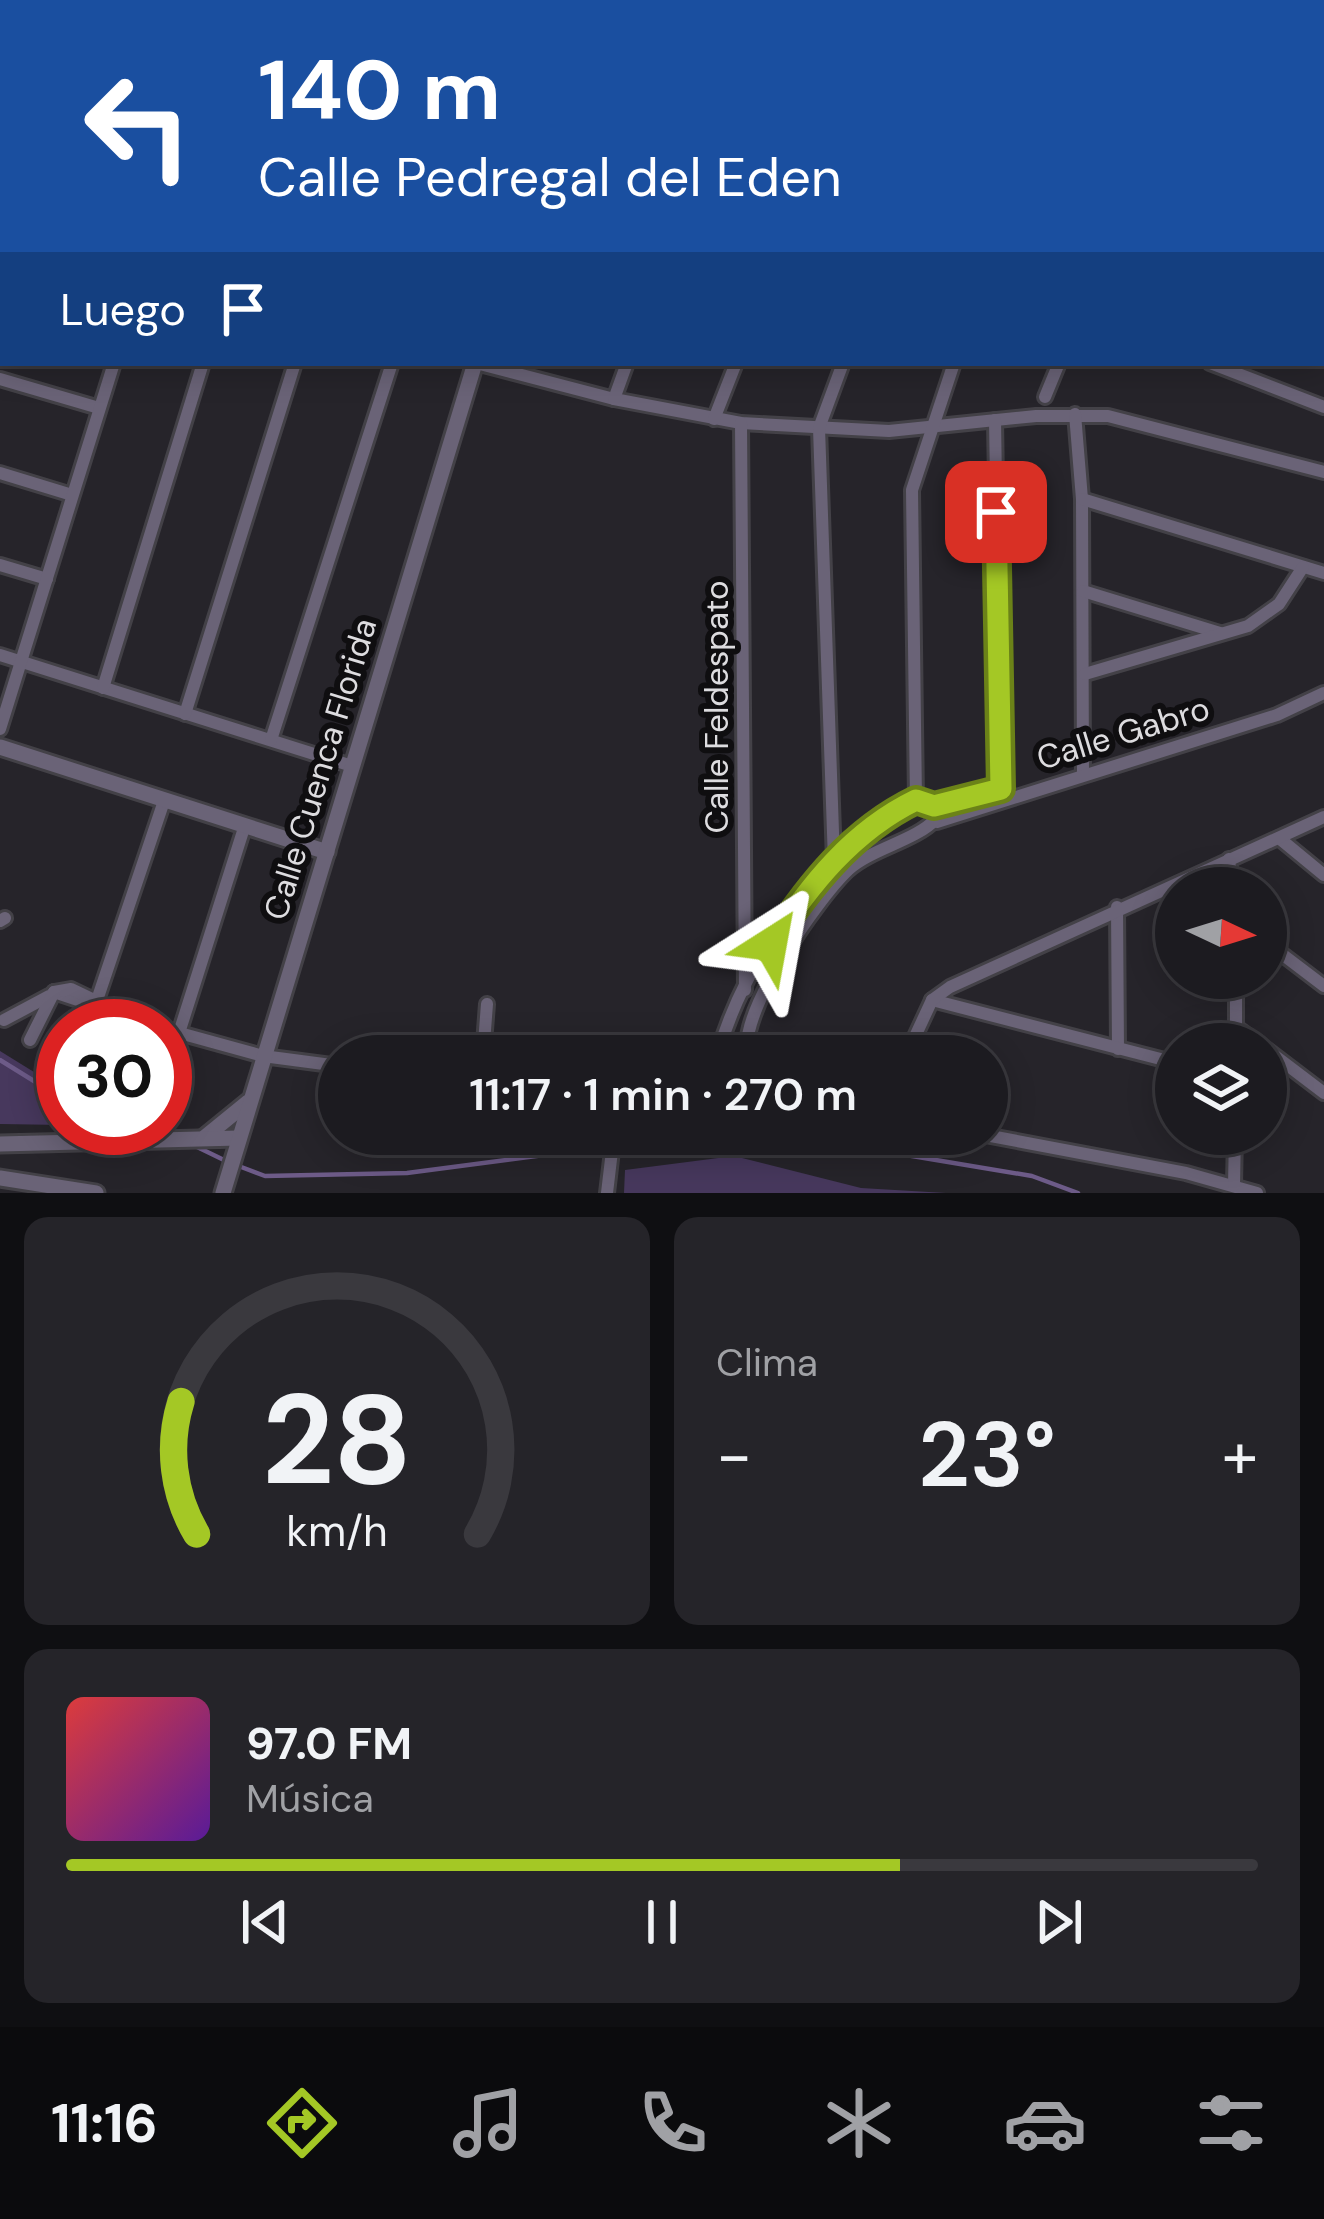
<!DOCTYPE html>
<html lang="es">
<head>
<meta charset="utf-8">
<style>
	body { margin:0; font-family:"DM Sans",sans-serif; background:#252429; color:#f1f3f6; height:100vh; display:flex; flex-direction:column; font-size:45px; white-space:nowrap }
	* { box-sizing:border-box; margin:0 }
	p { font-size:39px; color:#a0a1a5 }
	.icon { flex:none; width:66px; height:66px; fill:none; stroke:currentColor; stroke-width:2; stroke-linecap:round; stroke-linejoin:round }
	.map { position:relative; height:1193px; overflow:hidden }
	.panel { display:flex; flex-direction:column; gap:24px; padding:24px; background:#0f0f12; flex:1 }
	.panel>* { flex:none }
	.hud { position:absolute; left:0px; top:0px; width:1326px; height:366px; box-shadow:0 6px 30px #0003,0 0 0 3px #3a393e; background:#1a4fa0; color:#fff; overflow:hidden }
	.needle { width:78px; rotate:94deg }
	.buttons { position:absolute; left:1155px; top:867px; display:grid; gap:24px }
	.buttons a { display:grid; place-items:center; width:132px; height:132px; border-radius:50%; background:#1c1b20; box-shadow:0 6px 30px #0003,0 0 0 3px #3a393e; font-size:60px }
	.speed { position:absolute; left:36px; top:999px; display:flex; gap:24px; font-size:60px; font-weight:700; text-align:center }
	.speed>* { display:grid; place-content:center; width:156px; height:156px; border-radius:50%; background:#1c1b20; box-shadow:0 6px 30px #0003,0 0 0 3px #3a393e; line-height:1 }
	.speed .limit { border:18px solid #d22; background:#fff; color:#111 }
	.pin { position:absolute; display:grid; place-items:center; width:102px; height:102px; color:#fff; margin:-51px; border-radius:24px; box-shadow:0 6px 18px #0006 }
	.me { position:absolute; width:132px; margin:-66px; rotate:34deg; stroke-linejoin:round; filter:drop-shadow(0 0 9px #0008) }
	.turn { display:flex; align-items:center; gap:42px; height:252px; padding:0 60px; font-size:54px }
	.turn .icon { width:156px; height:156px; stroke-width:2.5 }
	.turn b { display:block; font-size:84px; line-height:102px }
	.then { display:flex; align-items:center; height:114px; padding:0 60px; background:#0003; gap:24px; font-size:45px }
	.big { font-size:90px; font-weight:600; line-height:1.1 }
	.panel .widget { flex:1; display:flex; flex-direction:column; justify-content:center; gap:18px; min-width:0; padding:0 42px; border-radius:24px; background:#252429 }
	.panel .dial { align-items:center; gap:0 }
	.dial svg { height:312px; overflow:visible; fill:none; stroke:#3a393e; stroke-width:7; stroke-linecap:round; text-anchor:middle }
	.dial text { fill:#f1f3f6; stroke:none }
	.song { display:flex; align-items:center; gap:36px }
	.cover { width:144px; height:144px; border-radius:18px; background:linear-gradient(135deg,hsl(0 70% 55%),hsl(270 70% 35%)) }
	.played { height:12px; border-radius:6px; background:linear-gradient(90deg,#a4c825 70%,#3a393e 70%) }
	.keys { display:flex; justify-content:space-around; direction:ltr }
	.heat { display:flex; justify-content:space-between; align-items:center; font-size:66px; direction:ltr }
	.panel .tiles { flex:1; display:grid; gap:24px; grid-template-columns:1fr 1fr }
	.widget:last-child { grid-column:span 2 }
	.trip { position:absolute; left:318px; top:1035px; width:690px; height:120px; border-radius:60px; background:#1c1b20; box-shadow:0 6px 30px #0003,0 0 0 3px #3a393e; font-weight:600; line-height:120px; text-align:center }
	.dock { display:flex; height:192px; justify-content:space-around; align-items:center; background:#0b0b0d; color:#a0a1a5 }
	.dock .icon { width:84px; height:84px }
	.dock .current { color:#a4c825 }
	.dock b { font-size:54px; color:#f1f3f6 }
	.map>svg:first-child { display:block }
	.green { fill:#47385d }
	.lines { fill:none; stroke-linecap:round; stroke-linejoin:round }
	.stream { stroke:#6d5b88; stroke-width:4.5 }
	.minor-casing { stroke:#434147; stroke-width:18 }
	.tertiary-casing { stroke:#434147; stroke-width:21 }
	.minor { stroke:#6a6377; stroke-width:12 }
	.tertiary { stroke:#6a6377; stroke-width:15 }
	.route-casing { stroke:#6b8218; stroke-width:30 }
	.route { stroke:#a4c825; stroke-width:21 }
	.labels { text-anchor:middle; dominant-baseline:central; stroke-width:12; stroke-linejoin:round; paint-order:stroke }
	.street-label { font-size:33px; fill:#dddcdf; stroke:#0f0e10 }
</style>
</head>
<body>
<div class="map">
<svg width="1324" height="1193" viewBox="0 0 1324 1193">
	<rect width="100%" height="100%" fill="#26242a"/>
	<g class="green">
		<polygon points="0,1051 63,1090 63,1125 0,1124"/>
		<polygon points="734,1156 861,1188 946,1193 624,1193 625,1170"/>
	</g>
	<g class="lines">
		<g class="stream">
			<polyline points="0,1060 63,1099"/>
			<polyline points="193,1145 226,1161"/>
			<polyline points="236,1165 265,1176 407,1173 681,1137 882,1151 1032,1176 1078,1193"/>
		</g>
		<g class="minor-casing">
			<g id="minor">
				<polyline points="208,0 217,3"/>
				<polyline points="495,0 506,3"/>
				<polyline points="958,0 965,3"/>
				<polyline points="1168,0 1169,3"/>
				<polyline points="347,3 348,0"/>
				<polyline points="662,3 663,0"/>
				<polyline points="758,3 759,0"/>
				<polyline points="872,3 873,0"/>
				<polyline points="982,3 983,0"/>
				<polyline points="1093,3 1094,0"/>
				<polyline points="1200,3 1210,0"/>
				<polyline points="1259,3 1260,0"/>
				<polyline points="1323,99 1324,99"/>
				<polyline points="1323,230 1324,231"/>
				<polyline points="0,267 3,268"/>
				<polyline points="1323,314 1324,315"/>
				<polyline points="476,363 614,399 741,423 889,431 1036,416 1108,416 1324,472"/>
				<polyline points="1210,363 1324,407"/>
				<polyline points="0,379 99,408"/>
				<polyline points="1045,397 1059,363"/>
				<polyline points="614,399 627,363"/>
				<polyline points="1075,414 1082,499 1083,773"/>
				<polyline points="714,419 736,363"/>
				<polyline points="995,420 1001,792"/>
				<polyline points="741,423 745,990"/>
				<polyline points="0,473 72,495"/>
				<polyline points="1082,499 1324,573"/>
				<polyline points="0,565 47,579"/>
				<polyline points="1083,591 1220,633"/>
				<polyline points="0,655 352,766"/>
				<polyline points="1085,674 1248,626 1279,604 1303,567"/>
				<polyline points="103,688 203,363"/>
				<polyline points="185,714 295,363"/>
				<polyline points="0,729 114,363"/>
				<polyline points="271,740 392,363"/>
				<polyline points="916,801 912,490 954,363"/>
				<polyline points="937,822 1277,715 1324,693"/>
				<polyline points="1279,838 1324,875"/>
				<polyline points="1229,859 1232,888"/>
				<polyline points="834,861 819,428 843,363"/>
				<polyline points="1117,907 1118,1049"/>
				<polyline points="0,921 5,918"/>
				<polyline points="1266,942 1324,986"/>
				<polyline points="1236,978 1236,1044"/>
				<polyline points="54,992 155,1026"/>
				<polyline points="54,992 71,989 96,1001"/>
				<polyline points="932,1000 1176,1063"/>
				<polyline points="94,1009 164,801"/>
				<polyline points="4,1020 49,996"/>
				<polyline points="1236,1027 1259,1044"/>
				<polyline points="165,1029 263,1056 339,1066"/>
				<polyline points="179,1033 244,828"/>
				<polyline points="30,1040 54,992"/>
				<polyline points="1266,1049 1324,1093"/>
				<polyline points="483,1056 487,1004"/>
				<path d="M717,1056C747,953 819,860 909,803L924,801L934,806L1001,789"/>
				<path d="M749,1056C734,1018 818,898 848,870C873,848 915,841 936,819"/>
				<polyline points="906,1056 932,1000 950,987 1324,817"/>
				<polyline points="980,1134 1186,1173 1257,1193"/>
				<polyline points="1234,1185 1235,1134"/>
				<polyline points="607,1193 614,1134"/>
			</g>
		</g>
		<g class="tertiary-casing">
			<g id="tertiary">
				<polyline points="605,3 606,0"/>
				<polyline points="0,747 327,852"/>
				<polyline points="205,1137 248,1102"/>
				<polyline points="0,1144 239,1138"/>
				<polyline points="0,1178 96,1193"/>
				<polyline points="223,1193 475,363"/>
			</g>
		</g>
		<use href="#minor" class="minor"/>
		<use href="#tertiary" class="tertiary"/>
	</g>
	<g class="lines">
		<g class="route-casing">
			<path id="route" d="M771,944C809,886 852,831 916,800L934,806L1001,789L996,512"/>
		</g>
		<use href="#route" class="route"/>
	</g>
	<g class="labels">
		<g class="street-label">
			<text transform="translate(716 707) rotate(-90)">Calle Feldespato</text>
			<text transform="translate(1123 733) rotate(-17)">Calle Gabro</text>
			<text transform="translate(320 769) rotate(-73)">Calle Cuenca Florida</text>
		</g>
	</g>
</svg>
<div class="buttons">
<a><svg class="needle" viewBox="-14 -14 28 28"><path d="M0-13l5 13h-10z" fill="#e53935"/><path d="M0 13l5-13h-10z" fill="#a0a1a5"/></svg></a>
<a><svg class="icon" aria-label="layers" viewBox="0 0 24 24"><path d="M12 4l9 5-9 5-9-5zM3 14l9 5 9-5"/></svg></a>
</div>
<div class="speed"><div class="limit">30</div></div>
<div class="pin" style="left:996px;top:512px;background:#d93025"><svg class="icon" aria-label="arrive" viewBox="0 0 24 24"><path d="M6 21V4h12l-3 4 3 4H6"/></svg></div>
<svg class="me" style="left:771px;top:944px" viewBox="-20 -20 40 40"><path d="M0-17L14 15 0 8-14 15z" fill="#a4c825" stroke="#fff" stroke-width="4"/></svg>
<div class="trip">11:17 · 1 min · 270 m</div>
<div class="hud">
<div class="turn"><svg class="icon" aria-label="left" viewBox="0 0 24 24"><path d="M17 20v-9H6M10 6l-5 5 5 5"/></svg><div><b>140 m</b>Calle Pedregal del Eden</div></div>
<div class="then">Luego<svg class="icon" aria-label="arrive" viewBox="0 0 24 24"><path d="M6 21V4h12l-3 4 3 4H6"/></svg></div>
</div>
</div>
<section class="panel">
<div class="tiles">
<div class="widget dial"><svg viewBox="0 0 100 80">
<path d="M14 69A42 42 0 1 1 86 69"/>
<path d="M14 69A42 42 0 0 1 10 35" stroke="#a4c825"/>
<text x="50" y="56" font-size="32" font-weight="700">28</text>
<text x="50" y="72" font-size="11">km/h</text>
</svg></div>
<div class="widget"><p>Clima</p>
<div class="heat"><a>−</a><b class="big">23°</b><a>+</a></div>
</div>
<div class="widget">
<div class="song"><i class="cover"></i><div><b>97.0 FM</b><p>Música</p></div></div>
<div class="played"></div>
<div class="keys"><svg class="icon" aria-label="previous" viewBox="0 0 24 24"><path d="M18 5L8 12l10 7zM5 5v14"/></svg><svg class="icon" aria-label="pause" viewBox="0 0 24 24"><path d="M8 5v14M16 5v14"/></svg><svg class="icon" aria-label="next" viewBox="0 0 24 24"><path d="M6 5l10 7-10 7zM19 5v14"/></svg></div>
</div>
</div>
</section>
<nav class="dock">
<b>11:16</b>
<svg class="icon current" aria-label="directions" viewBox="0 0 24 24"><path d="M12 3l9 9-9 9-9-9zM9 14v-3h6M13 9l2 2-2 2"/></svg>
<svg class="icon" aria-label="music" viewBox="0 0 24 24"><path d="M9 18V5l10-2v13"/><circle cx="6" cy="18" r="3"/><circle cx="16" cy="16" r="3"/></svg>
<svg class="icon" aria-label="phone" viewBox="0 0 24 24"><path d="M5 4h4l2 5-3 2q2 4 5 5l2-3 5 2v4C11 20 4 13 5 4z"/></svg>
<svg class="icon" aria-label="climate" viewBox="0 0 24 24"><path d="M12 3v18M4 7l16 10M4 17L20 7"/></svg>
<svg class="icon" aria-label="car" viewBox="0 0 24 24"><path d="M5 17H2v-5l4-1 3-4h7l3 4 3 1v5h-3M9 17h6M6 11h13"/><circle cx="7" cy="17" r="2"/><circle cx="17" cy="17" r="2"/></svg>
<svg class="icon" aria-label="filters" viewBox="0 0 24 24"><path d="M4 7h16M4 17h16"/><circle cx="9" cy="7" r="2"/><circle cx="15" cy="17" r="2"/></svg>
</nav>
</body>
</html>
